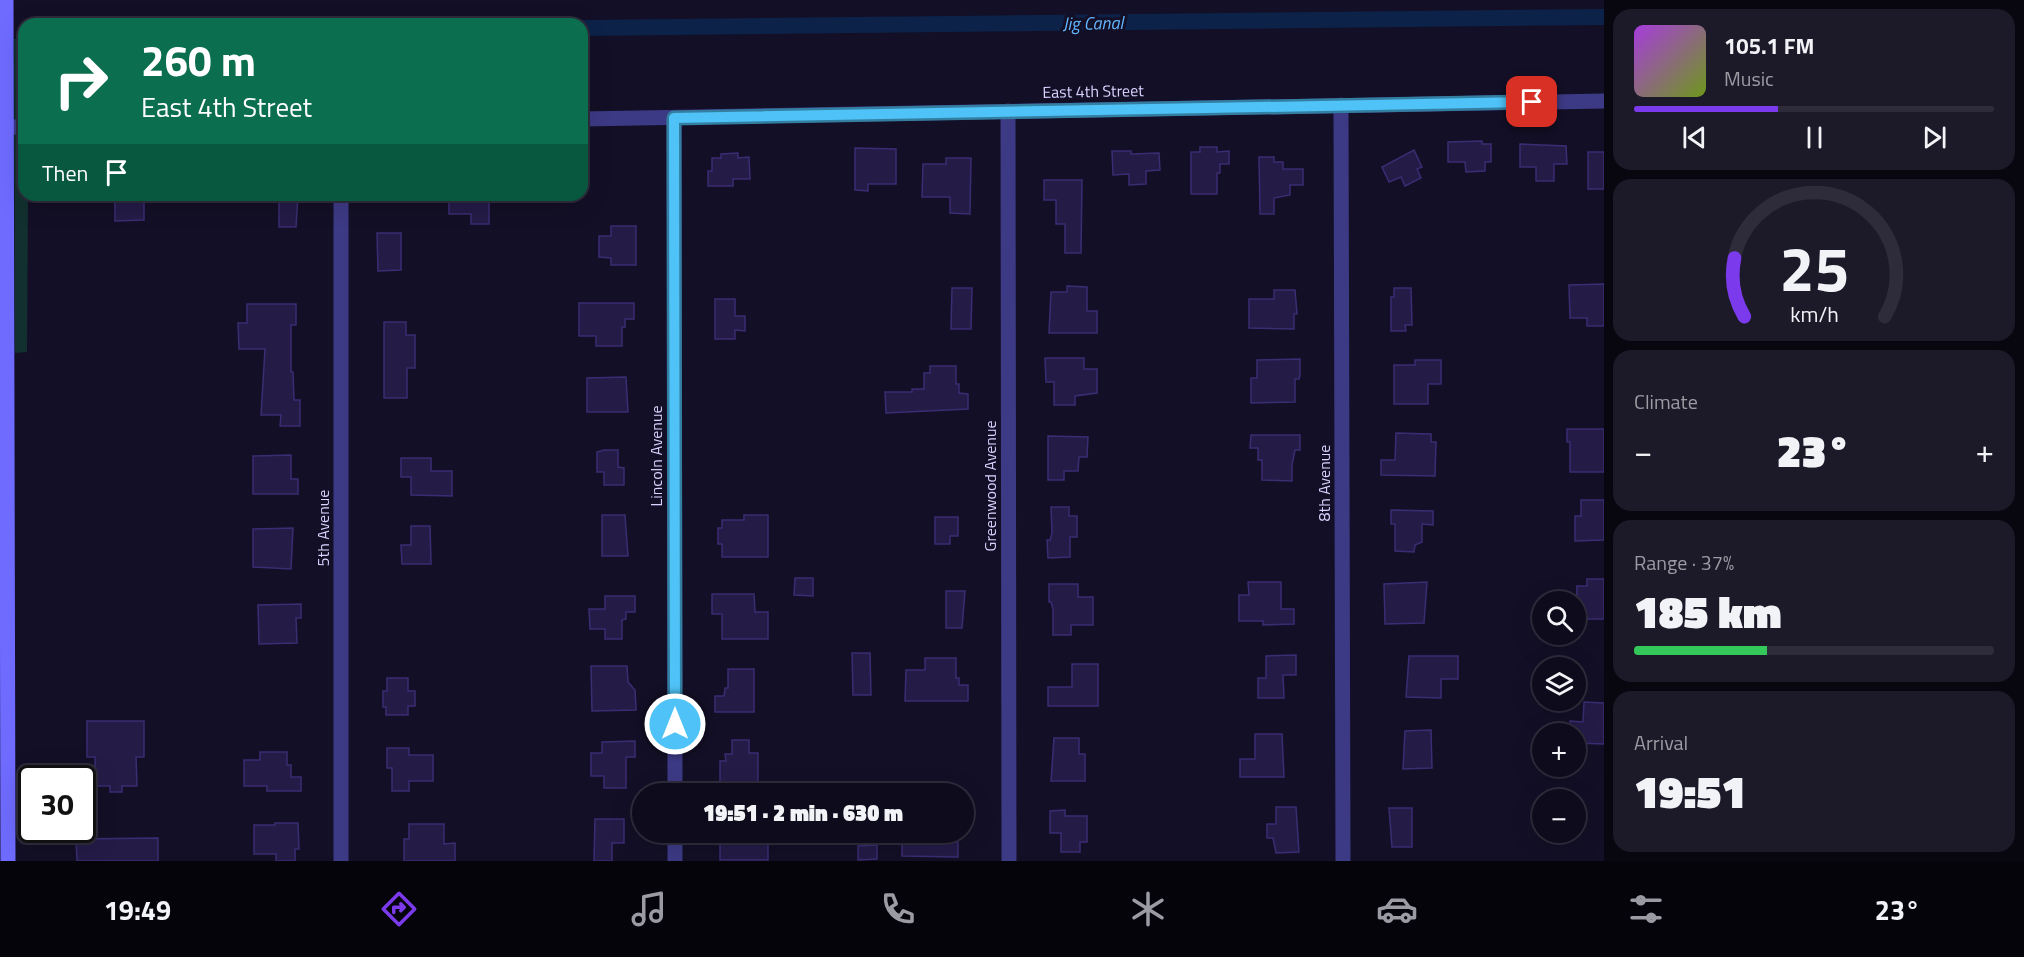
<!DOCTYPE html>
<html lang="en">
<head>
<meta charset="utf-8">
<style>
	body { margin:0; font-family:"Titillium Web",sans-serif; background:#1c1929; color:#f1f3f6; height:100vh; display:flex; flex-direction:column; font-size:22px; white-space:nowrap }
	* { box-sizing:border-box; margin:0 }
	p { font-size:20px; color:#9b9ba3 }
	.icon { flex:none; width:33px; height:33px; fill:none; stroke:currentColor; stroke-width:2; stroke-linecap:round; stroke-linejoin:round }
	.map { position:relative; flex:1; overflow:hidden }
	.details { display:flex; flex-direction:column; gap:9px; padding:9px; background:#08060f; width:420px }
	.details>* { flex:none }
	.guide { position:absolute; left:18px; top:18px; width:570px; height:183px; border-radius:18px; box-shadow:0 6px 24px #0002,0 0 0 2px #2e2b3b; background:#0b6e4f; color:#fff; overflow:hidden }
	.controls { position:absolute; left:1532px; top:591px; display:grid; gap:12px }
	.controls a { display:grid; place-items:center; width:54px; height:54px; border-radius:50%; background:#0e0b1c; box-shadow:0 6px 24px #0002,0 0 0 2px #2e2b3b; font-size:30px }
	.speed { position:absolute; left:18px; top:765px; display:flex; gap:12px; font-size:30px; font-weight:700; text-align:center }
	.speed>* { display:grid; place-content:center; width:78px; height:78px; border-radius:50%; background:#0e0b1c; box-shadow:0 6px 24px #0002,0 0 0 2px #2e2b3b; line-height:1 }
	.speed .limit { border:3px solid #111; border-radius:9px; background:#fff; color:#111 }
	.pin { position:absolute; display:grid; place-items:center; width:51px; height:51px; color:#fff; margin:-26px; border-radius:12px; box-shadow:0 3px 9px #0006 }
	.me { position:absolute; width:66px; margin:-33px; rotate:0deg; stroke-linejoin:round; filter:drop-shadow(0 0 4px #0008) }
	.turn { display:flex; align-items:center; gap:21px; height:126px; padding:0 24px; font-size:27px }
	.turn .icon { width:78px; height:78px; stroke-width:2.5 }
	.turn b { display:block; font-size:42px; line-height:51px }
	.then { display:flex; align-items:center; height:57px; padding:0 24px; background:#0003; gap:12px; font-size:22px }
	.big { font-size:45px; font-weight:800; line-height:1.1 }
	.details .tile { flex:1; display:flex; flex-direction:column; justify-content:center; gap:9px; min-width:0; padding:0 21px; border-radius:18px; background:#1c1929 }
	.details .dial { align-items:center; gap:0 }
	.dial svg { height:156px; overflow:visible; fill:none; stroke:#2e2b3b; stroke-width:7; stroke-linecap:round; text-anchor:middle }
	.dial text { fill:#f1f3f6; stroke:none }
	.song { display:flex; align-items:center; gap:18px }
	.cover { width:72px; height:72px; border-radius:9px; background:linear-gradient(135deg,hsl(280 70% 55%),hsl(80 70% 35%)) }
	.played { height:6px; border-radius:3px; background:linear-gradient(90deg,#7c3aed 40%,#2e2b3b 40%) }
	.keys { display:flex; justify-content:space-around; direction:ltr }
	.heat { display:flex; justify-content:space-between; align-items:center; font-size:33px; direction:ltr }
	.charge { height:9px; border-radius:4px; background:linear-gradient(90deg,#34c759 37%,#2e2b3b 0) }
	.trip { position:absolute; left:632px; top:783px; width:342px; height:60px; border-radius:30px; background:#0e0b1c; box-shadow:0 6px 24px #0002,0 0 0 2px #2e2b3b; font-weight:800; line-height:60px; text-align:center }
	.dock { display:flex; height:96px; justify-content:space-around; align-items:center; background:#06040b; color:#9b9ba3 }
	.dock .icon { width:42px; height:42px }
	.dock .active { color:#7c3aed }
	.dock b { font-size:27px; color:#f1f3f6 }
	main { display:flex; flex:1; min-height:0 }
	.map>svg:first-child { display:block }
	.green { fill:#12302f }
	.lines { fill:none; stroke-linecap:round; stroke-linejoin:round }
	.canal { stroke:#0c2248; stroke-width:16 }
	.building { fill:#241b47; stroke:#3b2d73; stroke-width:1.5 }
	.street { stroke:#3d3a85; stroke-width:15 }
	.secondary { stroke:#6f6bff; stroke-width:15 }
	.route-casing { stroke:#337fa1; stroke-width:15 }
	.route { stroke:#4fc3f7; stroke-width:10 }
	.labels { text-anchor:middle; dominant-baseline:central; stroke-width:6; stroke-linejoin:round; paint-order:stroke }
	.street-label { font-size:16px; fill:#d9d4ff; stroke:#130f26 }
	.water-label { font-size:18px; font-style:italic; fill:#62b6ff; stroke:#130f26 }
</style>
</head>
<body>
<main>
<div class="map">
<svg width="1604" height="861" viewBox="0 0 1604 861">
	<rect width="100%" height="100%" fill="#130f26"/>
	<polygon class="green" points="24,38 24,195 28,195 27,352 15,353 14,39"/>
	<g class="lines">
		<polyline class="canal" points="582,28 1604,17"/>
	</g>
	<g class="building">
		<polygon points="1482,141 1482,144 1491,144 1491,162 1485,162 1485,171 1466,172 1465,162 1448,162 1448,142"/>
		<polygon points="1520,144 1566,146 1567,164 1554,164 1554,181 1536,181 1536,167 1520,167"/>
		<polygon points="1200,147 1217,147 1217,152 1229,151 1229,164 1220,164 1220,173 1217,173 1217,194 1191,194 1191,152 1200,152"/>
		<polygon points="855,148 896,149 896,184 868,184 868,191 855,190"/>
		<polygon points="1414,150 1422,167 1417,169 1421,178 1405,186 1401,177 1389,182 1382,167"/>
		<polygon points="1112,151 1131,151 1131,154 1159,153 1160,170 1146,171 1146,184 1129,185 1129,174 1113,175"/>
		<rect x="1588" y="152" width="16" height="37"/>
		<polygon points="738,153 738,158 749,157 750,179 733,179 733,186 708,186 708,171 712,171 712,158 721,158 721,154"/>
		<polygon points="1259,157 1274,157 1274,162 1283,162 1283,169 1303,169 1303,185 1290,185 1290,195 1274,198 1274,214 1260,214"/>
		<polygon points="946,158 971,158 970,214 950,213 950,197 922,197 923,164 946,164"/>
		<polygon points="1044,180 1082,180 1081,253 1065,253 1065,224 1056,224 1056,200 1044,200"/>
		<polygon points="115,195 144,195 144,220 115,221"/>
		<polygon points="279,195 298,195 296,227 279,227"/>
		<polygon points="449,195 489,195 489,224 471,224 471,214 449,214"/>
		<polygon points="611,226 636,226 636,265 611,265 611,258 599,257 599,236 611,236"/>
		<polygon points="377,233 401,233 401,270 378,271"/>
		<polygon points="1604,284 1604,326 1587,326 1587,318 1570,318 1569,285"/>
		<polygon points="1067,286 1087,287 1087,311 1097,311 1097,333 1049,333 1051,292 1067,292"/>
		<polygon points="952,288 972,288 971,329 951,329"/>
		<polygon points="1394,288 1411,288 1412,325 1405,325 1406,331 1391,331 1391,297 1394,297"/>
		<polygon points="1274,290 1295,290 1297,314 1294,314 1294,329 1249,328 1249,299 1274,299"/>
		<polygon points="715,299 735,299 735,316 745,316 745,331 735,330 735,339 715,339"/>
		<polygon points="579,303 634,303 634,319 625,319 625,327 622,327 622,346 596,346 596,336 579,336"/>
		<polygon points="247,304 296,304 296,325 291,325 291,372 293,372 294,400 300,400 300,426 280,426 281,415 261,415 265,349 239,349 238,323 247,323"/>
		<polygon points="384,322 406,322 406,335 415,335 415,368 407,368 407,398 384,398"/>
		<polygon points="1045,358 1084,358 1084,369 1097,369 1097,393 1075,396 1075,405 1054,405 1054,382 1046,382"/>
		<polygon points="1300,359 1300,375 1299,379 1295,379 1295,402 1251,403 1251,378 1257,378 1257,360"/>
		<polygon points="1415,360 1441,360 1441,384 1428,384 1428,404 1394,404 1394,365 1415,365"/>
		<polygon points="930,366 956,366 956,384 959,384 959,393 968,394 968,409 886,413 885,392 912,392 912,389 924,389 924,373 930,373"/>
		<polygon points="626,377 628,412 587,412 587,378"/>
		<polygon points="1567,429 1604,429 1604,472 1570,472 1570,442 1567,442"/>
		<polygon points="1396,433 1431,434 1431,442 1436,442 1435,476 1381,475 1381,460 1395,460"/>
		<polygon points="1251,435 1300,435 1300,450 1295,450 1292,465 1292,481 1262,480 1262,460 1258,460 1258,448 1250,448"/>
		<polygon points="1048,436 1088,437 1087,457 1079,457 1078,471 1064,471 1064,480 1048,480"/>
		<polygon points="604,450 618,450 618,467 624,468 624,485 604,485 604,472 597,472 597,452"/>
		<polygon points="291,455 291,479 298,479 298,494 253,494 253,456"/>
		<polygon points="401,458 431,458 431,471 452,471 452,496 411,495 411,477 401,477"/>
		<polygon points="1581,500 1604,500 1604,540 1575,541 1575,516 1581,516"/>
		<polygon points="1051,507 1069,507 1069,516 1077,516 1077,537 1070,537 1070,557 1048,558 1047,540 1050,540 1052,533"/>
		<polygon points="1391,510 1433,511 1433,525 1422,524 1422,542 1415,545 1414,552 1395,551 1395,524 1391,524"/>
		<polygon points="602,515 625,515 628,556 602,556"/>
		<polygon points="744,515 768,515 768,557 722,557 722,544 718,544 718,528 722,528 722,520 744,520"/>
		<polygon points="935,517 958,517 958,536 950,536 950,544 935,544"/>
		<polygon points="411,526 430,526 431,564 402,564 401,545 411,545"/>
		<polygon points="293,528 291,569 253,567 253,529"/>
		<polygon points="795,578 813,578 813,596 794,595"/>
		<polygon points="1587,579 1604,579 1604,619 1576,619 1577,586 1587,586"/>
		<polygon points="1248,582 1281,582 1281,609 1294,609 1294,624 1263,625 1263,621 1239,621 1239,595 1249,595"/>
		<polygon points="1427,582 1424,623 1385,624 1384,584"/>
		<polygon points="1049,584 1078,584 1078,597 1093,597 1093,625 1071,625 1071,635 1053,635 1053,609 1051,602 1049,602"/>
		<polygon points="946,591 965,591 962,628 946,628"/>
		<polygon points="712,594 754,594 755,612 768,612 768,639 722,639 722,614 712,614"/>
		<polygon points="605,596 635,596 635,612 626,612 626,619 622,620 622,639 605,639 605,629 590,629 589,609 605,609"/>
		<polygon points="301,604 301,618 296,618 297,643 259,644 258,605"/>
		<polygon points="852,653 870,653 871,695 853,695"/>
		<polygon points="1296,655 1296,675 1283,675 1284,698 1258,698 1258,678 1266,678 1266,656"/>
		<polygon points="1409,656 1458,656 1458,679 1441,679 1441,698 1406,697"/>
		<polygon points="925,658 956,658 956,678 959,678 959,685 968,685 968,701 905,701 906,670 925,670"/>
		<polygon points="1072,664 1098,664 1098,706 1048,706 1048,687 1072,687"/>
		<polygon points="591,666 627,666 628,682 635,690 636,710 592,711"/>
		<polygon points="728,669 754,669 754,712 715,712 715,696 724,696 725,688 728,688"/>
		<polygon points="387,678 408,678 408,691 415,691 415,706 408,706 408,715 386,715 386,707 383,707 383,691 387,691"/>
		<polygon points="1584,702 1604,703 1604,744 1575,743 1575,734 1569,734 1570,721 1583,722"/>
		<polygon points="87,721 144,721 144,757 136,757 137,786 122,786 122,792 110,792 110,786 95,786 95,757 87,757"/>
		<polygon points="1431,730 1432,768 1403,769 1405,731"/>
		<polygon points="1255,734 1282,734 1284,777 1240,777 1240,759 1255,759"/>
		<polygon points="1054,738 1079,738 1079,754 1085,754 1085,781 1051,781"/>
		<polygon points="732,740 749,740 749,753 758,753 758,784 720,784 720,761 726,761 725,754 732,754"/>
		<polygon points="635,741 635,757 626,757 626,788 604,788 604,776 591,776 591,753 602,753 602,742"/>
		<polygon points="387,748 409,748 409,755 433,755 433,781 409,781 409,791 392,791 392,768 387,768"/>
		<polygon points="260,752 287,752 287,765 291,765 291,777 301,777 301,791 267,791 267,786 244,786 244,760 260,760"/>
		<polygon points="1276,807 1296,807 1299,852 1276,853 1273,838 1267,838 1267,824 1276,824"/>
		<polygon points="1389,808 1412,808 1412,847 1392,847"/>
		<polygon points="1065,810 1065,816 1087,816 1087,842 1080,842 1080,852 1061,852 1061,833 1050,833 1050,811"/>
		<polygon points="595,819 624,819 624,843 612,843 612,861 594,861"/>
		<polygon points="275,823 298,823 299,849 295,849 295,861 276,861 276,854 254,854 254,825 275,825"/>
		<polygon points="409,824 444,824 444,844 455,843 455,861 404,861 404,839 409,839"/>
		<polygon points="731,832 768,832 768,860 720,860 720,843 730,843"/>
		<polygon points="902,832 947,832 955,842 958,842 958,857 902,856"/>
		<polygon points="158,838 158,861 77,861 76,839"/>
		<polygon points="877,845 877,859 858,860 858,846"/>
	</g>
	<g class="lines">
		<g class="street">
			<polyline points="1341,105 1343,861"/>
			<polyline points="1008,111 1009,861"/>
			<polyline points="674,118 675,794"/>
			<polyline points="582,119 1604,101"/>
			<polyline points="7,127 24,127"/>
			<polyline points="341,195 341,861"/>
			<polyline points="675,832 675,861"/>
		</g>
		<polyline class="secondary" points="6,0 8,861"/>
	</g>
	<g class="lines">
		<g class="route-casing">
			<polyline id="route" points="675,724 674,118 1532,102"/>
		</g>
		<use href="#route" class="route"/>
	</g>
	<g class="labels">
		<g class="street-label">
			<text transform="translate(1093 91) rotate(-1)">East 4th Street</text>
			<text transform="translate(656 456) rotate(-90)">Lincoln Avenue</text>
			<text transform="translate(1324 483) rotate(-90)">8th Avenue</text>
			<text transform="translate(990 486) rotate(-90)">Greenwood Avenue</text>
			<text transform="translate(323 528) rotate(-90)">5th Avenue</text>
		</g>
		<g class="water-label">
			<text transform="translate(1093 23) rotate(-1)">Jig Canal</text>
		</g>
	</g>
</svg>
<div class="controls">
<a><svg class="icon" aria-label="search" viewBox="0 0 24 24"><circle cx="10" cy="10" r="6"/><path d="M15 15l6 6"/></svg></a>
<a><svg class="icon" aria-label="layers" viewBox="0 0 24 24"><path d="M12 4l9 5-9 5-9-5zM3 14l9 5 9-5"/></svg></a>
<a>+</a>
<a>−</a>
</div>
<div class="speed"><div class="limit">30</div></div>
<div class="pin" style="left:1532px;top:102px;background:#d93025"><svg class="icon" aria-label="arrive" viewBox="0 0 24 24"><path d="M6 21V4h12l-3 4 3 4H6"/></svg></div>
<svg class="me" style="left:675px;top:724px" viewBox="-20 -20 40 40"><circle r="17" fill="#4fc3f7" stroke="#fff" stroke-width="3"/><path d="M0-11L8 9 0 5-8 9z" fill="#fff"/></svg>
<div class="trip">19:51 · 2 min · 630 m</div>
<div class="guide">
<div class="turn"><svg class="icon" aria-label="right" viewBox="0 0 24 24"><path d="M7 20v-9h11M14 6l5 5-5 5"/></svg><div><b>260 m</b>East 4th Street</div></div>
<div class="then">Then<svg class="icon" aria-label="arrive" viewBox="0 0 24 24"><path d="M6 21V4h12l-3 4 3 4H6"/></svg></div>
</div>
</div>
<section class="details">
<div class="tile">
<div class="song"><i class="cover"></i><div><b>105.1 FM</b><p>Music</p></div></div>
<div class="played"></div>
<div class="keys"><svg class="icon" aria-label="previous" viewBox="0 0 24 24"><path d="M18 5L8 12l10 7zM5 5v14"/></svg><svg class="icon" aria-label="pause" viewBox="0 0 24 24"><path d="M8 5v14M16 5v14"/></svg><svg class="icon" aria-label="next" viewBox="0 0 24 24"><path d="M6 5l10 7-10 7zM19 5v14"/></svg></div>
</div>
<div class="tile dial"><svg viewBox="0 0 100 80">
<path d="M14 69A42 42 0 1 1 86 69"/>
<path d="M14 69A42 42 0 0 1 9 39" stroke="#7c3aed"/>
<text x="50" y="56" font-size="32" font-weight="700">25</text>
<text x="50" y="72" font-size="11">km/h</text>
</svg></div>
<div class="tile"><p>Climate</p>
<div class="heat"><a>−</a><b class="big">23°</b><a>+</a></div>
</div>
<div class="tile"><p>Range · 37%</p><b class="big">185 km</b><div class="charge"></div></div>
<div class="tile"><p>Arrival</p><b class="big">19:51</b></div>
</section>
</main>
<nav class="dock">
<b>19:49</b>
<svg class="icon active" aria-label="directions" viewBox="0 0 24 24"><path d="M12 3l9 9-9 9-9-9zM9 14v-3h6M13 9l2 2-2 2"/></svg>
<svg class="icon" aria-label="music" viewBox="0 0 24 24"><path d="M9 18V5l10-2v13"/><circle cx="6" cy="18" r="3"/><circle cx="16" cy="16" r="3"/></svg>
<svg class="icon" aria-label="phone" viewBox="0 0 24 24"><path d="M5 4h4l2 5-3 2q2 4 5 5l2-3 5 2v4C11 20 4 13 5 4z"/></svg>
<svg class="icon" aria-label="climate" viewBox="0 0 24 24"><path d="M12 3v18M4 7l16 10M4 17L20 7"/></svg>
<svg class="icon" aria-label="car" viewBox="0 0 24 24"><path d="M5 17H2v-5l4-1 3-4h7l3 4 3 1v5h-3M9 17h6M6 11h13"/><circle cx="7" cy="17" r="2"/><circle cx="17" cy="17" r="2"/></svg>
<svg class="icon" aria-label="filters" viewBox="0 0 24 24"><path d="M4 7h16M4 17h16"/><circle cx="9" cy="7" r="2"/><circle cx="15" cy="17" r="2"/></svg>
<b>23°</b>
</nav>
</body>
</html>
